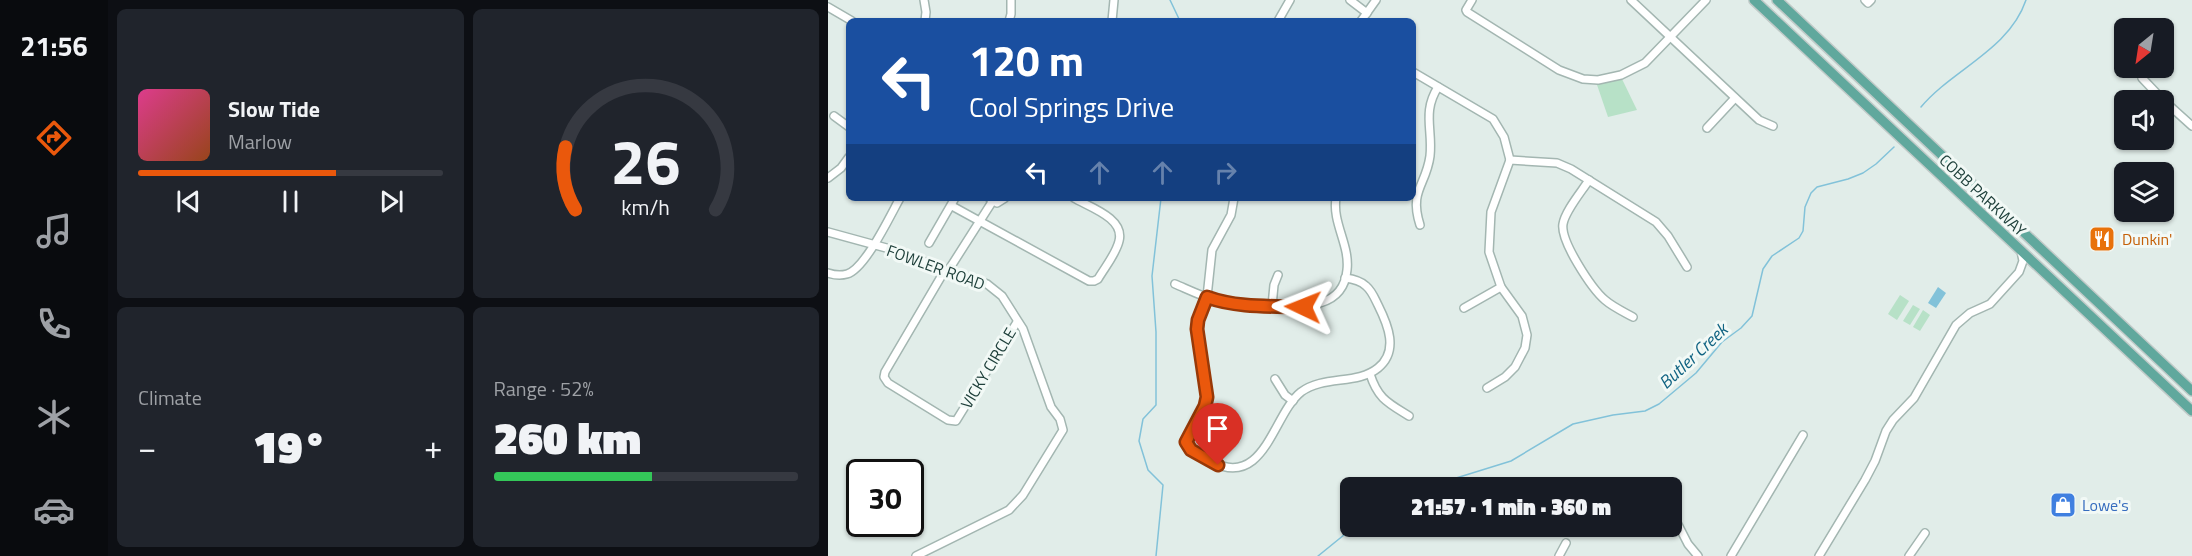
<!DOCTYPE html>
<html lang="en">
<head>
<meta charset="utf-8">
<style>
	body { margin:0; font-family:"Titillium Web",sans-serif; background:#20242c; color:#f1f3f6; height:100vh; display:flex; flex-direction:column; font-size:22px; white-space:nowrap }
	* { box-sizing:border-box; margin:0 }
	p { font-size:20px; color:#9ea1a6 }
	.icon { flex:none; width:33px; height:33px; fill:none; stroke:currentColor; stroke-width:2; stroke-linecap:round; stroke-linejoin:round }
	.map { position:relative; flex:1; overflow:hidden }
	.drawer { display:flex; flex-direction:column; gap:9px; padding:9px; background:#0d0f14; width:720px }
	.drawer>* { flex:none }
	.banner { position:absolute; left:18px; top:18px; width:570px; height:183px; border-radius:9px; box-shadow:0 2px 4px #0004; background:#1a4fa0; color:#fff; overflow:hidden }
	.needle { width:39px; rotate:210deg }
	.tools { position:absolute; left:1286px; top:18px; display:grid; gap:12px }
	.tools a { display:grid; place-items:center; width:60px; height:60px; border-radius:9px; background:#171b24; box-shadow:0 2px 4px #0004; font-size:30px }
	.speed { position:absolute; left:18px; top:459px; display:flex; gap:12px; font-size:30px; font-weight:700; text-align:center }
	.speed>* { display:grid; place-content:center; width:78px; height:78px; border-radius:50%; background:#171b24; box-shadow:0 2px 4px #0004; line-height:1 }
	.speed .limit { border:3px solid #111; border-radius:9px; background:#fff; color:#111 }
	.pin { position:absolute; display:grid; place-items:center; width:51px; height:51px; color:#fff; margin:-62px -26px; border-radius:50% 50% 50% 0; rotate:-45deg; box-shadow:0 0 6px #0007 }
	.pin .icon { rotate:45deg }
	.me { position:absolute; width:66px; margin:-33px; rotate:272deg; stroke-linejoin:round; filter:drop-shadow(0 0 4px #0008) }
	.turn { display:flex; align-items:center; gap:21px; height:126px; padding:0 24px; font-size:27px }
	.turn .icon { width:78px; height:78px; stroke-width:2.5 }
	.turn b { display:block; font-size:42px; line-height:51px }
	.lanes { display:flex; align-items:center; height:57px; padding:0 24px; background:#0003; justify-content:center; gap:30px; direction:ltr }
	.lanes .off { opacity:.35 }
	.big { font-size:45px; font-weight:800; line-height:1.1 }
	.drawer .widget { flex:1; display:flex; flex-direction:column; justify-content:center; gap:9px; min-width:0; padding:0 21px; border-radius:9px; background:#20242c }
	.drawer .dial { align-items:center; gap:0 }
	.dial svg { height:156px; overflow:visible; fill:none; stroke:#363941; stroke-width:7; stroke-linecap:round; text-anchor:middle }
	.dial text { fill:#f1f3f6; stroke:none }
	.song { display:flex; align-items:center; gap:18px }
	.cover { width:72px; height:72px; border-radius:9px; background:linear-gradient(135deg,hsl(330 70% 55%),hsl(20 70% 35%)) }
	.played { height:6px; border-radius:3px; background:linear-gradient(90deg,#ea580c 65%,#363941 65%) }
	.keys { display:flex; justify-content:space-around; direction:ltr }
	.heat { display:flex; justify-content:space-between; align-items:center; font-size:33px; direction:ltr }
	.charge { height:9px; border-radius:4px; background:linear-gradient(90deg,#34c759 52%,#363941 0) }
	.drawer .tiles { flex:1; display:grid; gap:9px; grid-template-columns:repeat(2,1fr) }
	.trip { position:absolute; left:512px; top:477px; width:342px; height:60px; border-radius:9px; background:#171b24; box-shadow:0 2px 4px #0004; font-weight:800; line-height:60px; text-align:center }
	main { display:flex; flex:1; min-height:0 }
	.menu { display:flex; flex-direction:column; width:108px; justify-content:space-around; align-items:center; background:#090b0e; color:#9ea1a6 }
	.menu .icon { width:42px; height:42px }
	.menu .active { color:#ea580c }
	.menu b { font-size:27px; color:#f1f3f6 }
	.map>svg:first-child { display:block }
	.green { fill:#b7e1c7 }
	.water { fill:#82c2d9 }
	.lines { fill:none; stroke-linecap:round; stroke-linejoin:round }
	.stream { stroke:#82c2d9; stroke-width:1.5 }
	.minor-casing { stroke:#a3b6b1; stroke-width:10 }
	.major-casing { stroke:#c0cac8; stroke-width:12 }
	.minor { stroke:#fff; stroke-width:7 }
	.major { stroke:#60a89d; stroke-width:9 }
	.route-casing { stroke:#983908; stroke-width:15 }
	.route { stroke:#ea580c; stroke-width:10 }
	.labels { text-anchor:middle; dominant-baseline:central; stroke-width:6; stroke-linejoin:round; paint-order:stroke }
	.street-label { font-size:16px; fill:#1f403b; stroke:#f2f9f6 }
	.food-label { font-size:16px; fill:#c56008; stroke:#f2f9f6; text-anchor:start }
	.shop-label { font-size:16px; fill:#366cbe; stroke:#f2f9f6; text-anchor:start }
	.water-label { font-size:18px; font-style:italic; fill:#126483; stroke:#f2f9f6 }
</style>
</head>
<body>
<main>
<nav class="menu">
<b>21:56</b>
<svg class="icon active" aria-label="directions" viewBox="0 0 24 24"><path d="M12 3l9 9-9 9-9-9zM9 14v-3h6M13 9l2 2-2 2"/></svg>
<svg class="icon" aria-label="music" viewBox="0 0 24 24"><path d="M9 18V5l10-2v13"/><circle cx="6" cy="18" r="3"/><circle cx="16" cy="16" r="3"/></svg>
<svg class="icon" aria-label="phone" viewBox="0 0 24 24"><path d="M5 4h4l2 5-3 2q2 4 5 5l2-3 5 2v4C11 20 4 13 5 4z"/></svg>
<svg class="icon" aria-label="climate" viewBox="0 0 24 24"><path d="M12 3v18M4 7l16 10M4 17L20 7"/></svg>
<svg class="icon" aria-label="car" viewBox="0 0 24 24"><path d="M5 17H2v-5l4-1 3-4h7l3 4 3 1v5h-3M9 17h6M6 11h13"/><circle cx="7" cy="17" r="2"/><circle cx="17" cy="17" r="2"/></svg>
</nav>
<section class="drawer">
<div class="tiles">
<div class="widget">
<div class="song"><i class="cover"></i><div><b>Slow Tide</b><p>Marlow</p></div></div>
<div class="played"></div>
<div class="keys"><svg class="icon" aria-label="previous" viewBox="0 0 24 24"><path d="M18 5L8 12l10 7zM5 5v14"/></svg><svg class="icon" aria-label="pause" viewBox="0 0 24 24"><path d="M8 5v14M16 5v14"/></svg><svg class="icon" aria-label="next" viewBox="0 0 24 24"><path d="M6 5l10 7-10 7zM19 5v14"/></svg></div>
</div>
<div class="widget dial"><svg viewBox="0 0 100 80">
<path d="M14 69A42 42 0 1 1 86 69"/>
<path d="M14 69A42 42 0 0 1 9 37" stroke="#ea580c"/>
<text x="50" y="56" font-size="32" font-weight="700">26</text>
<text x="50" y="72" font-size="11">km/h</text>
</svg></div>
<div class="widget"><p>Climate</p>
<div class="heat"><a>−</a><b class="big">19°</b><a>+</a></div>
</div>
<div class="widget"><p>Range · 52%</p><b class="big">260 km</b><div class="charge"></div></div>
</div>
</section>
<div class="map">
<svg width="1364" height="556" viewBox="0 0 1364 556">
	<rect width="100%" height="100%" fill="#e1ede9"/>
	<g class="green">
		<polygon points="767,79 794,79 809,110 780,117"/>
		<polygon points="1072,295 1081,301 1069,320 1060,314"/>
		<polygon points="1085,305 1092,309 1082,325 1075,321"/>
		<polygon points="1095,310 1102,315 1092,331 1085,327"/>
	</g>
	<polygon class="water" points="1110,287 1118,293 1108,308 1100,303"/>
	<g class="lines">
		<g class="stream">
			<polyline points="342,0 352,21"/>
			<path d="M1093,107C1125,69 1181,50 1198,0"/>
			<polyline points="596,488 683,461 745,424 785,415 817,411 831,404 868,373 894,342 913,328 924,316 935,269 944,256 971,238 975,231 977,207 983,193 989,187 1020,179 1035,173 1048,164 1066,147"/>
			<polyline points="328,556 335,485 320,470 311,441 315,419 328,405 328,332 324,276 333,198"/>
			<polyline points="490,556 527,526"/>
		</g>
		<g class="minor-casing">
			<g id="minor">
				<polyline points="96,0 98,12 97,21"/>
				<polyline points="522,0 539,13"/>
				<polyline points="644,0 638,10 639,12 731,70 755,79 770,80 793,75 817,63 878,0"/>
				<polyline points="803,0 931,120 945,126"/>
				<polyline points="1037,0 1040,3 1043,0"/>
				<polyline points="0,7 24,21"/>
				<polyline points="181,21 183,14 183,0"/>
				<polyline points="284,21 286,0"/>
				<polyline points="450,21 462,0"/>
				<polyline points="533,21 548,0"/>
				<polyline points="585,72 665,119 676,137 682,160"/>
				<polyline points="1314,78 1333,98 1364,126"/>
				<polyline points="6,116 21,127"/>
				<polyline points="879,128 907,98"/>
				<polyline points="682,160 729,163 743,169 828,222 840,236 859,267"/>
				<polyline points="0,178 13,168 21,157"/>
				<path d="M761,180C754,191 737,211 735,224C732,241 764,289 777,300C785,307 796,312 805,317"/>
				<polyline points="161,198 169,203 177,198"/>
				<path d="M406,198L403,215L384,250L379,297L370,320V329L379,397L377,406L359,439L358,444C364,453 374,457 384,462C437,489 445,414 473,392C496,375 529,385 550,368C571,351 560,325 550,305C547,299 544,291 538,286C533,281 525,279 517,278"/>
				<path d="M124,206L261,281H266L270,279C277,267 288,254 291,241C297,218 261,207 246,198"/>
				<path d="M592,225C581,190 598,186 602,156C605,130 594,112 610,87"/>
				<polyline points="0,232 73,252 117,270 146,279 159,284 174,296 195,329 223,407 232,419 235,430 195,495 181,510 88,556"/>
				<polyline points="101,243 127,198"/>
				<polyline points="117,270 57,372 56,377 60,383 120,420 128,421 189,322"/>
				<polyline points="120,271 164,202"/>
				<path d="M0,273C6,275 12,276 19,274C37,269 62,216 72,198"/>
				<path d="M347,284C361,290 375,297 390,301C406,306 424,305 440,305C470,306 515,312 519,270C522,245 504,223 508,198"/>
				<polyline points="444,306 446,285 450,275"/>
				<polyline points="636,308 673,287"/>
				<path d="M542,374C550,399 560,403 581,416"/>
				<polyline points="447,379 457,395 465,401"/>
				<polyline points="659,388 677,377 687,367 697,348 699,335 694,316 673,287 661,252 663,212 682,160"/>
				<polyline points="843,511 860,544 870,556"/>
				<polyline points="731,556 738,543"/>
				<polyline points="903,556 975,435"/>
				<polyline points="991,556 1037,480 1047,461 1058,431 1065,420 1086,398 1128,325 1142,313 1162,304 1191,272 1195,261 1193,251"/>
				<polyline points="1081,556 1097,533"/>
			</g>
		</g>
		<g class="major-casing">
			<g id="major">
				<polyline points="926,0 1364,411"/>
				<polyline points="949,0 1364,391"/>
			</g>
		</g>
		<use href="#minor" class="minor"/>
		<use href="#major" class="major"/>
	</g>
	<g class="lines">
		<g class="route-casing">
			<path id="route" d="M390,465L363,450L358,442L377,406L379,397L369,329L370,320L379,297C409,308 443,306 475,307"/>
		</g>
		<use href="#route" class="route"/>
	</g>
	<defs>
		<g id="restaurant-square" transform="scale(1.35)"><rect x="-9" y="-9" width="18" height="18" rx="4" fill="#e8710a" stroke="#f2f9f6"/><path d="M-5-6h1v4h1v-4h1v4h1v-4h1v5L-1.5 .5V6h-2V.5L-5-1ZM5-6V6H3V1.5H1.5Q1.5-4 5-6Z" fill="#fff"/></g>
		<g id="shop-square" transform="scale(1.35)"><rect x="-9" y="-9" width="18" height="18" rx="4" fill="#3f7fe0" stroke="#f2f9f6"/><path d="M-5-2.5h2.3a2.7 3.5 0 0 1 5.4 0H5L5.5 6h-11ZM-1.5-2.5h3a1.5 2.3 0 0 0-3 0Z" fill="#fff"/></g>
	</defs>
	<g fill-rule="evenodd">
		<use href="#restaurant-square" x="1274" y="239"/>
		<use href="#shop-square" x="1235" y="505"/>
	</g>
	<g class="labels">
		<g class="street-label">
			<text transform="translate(1155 195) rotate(43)">COBB PARKWAY</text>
			<text transform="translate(108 267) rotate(20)">FOWLER ROAD</text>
			<text transform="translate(160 368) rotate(-59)">VICKY CIRCLE</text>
		</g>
		<g class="food-label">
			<text x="1294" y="239">Dunkin'</text>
		</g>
		<g class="shop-label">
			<text x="1254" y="505">Lowe's</text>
		</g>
		<g class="water-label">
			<text transform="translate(865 356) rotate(-43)">Butler Creek</text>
		</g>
	</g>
</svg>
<div class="tools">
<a><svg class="needle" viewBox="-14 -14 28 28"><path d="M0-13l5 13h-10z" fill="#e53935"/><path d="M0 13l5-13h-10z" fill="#9ea1a6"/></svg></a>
<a><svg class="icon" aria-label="sound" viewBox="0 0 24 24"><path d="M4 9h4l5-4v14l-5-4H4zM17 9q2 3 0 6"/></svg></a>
<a><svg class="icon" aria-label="layers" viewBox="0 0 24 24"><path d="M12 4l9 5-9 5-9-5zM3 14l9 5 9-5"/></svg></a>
</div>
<div class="speed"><div class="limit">30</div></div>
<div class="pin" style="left:390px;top:465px;background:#d93025"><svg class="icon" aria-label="arrive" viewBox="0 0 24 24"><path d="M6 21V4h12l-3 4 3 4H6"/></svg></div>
<svg class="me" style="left:475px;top:307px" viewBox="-20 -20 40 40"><path d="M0-17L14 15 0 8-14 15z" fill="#ea580c" stroke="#fff" stroke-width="4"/></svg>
<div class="trip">21:57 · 1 min · 360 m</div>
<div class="banner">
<div class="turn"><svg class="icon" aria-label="left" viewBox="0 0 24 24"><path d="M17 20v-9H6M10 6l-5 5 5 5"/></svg><div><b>120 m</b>Cool Springs Drive</div></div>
<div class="lanes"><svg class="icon" aria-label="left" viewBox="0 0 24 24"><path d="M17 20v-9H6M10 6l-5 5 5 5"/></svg><svg class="icon off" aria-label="ahead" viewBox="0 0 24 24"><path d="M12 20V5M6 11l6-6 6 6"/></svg><svg class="icon off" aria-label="ahead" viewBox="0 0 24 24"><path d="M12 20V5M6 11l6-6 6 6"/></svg><svg class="icon off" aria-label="right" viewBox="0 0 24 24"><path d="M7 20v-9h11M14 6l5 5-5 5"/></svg></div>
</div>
</div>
</main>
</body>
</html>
